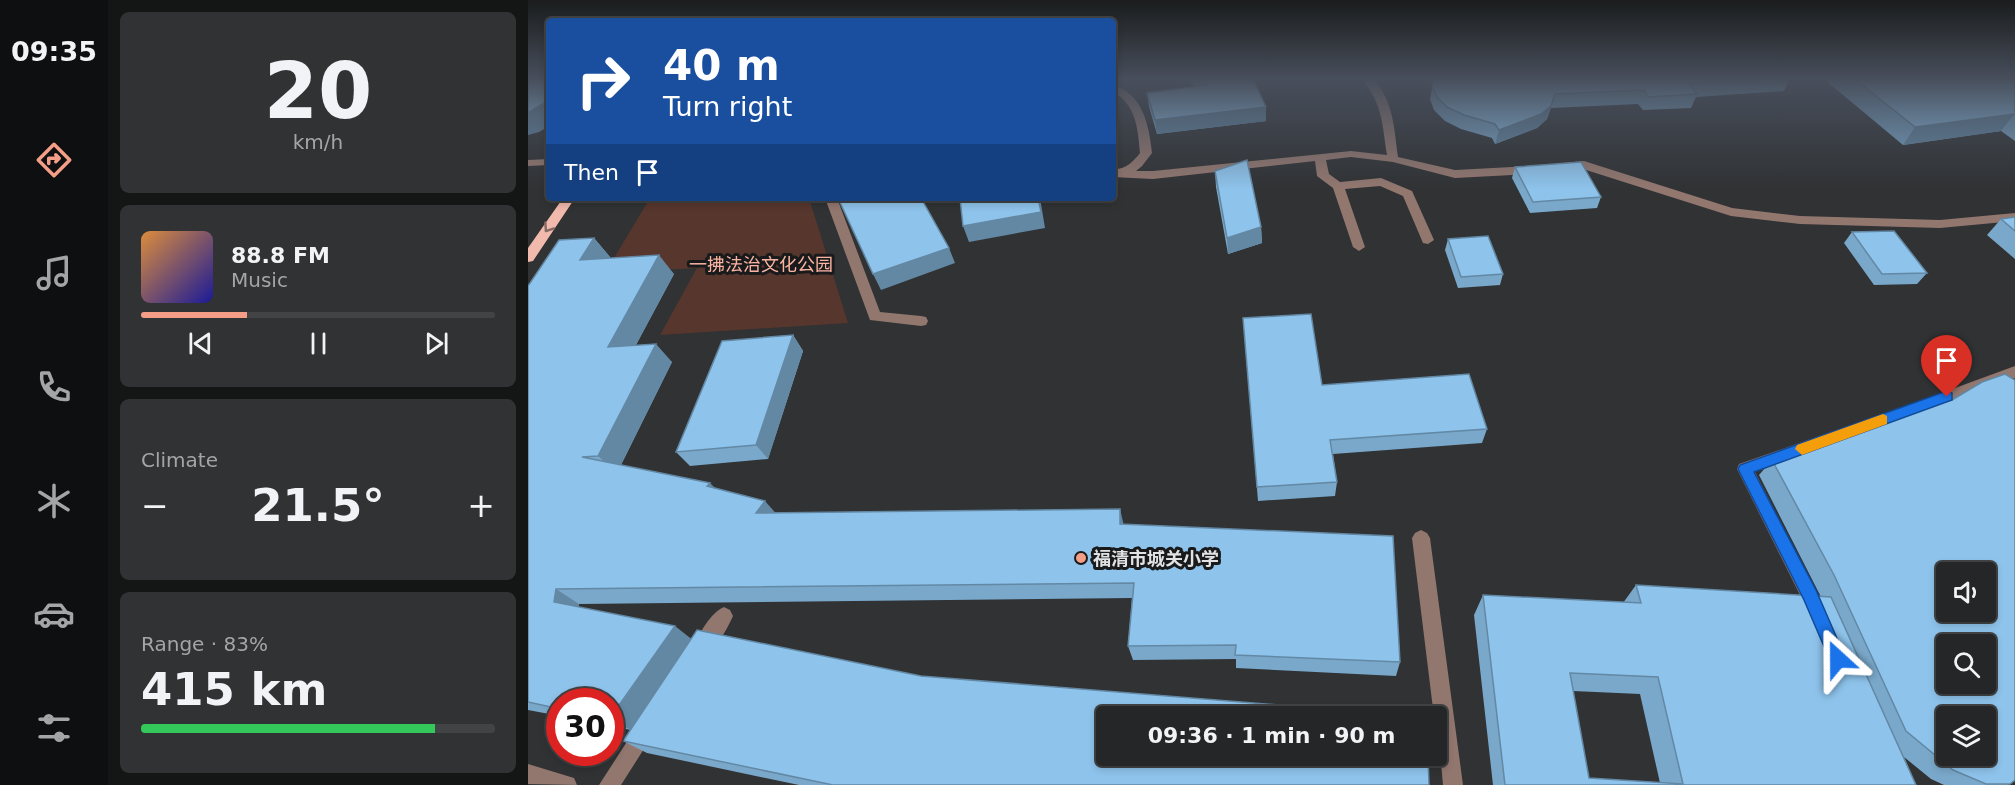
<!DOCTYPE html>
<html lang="en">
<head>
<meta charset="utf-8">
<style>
	body { margin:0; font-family:"DejaVu Sans","Noto Sans SC",sans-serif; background:#303233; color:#f1f3f6; height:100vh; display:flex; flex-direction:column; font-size:22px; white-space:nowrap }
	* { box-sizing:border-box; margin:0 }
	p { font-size:20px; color:#a3a5a7 }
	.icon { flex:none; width:33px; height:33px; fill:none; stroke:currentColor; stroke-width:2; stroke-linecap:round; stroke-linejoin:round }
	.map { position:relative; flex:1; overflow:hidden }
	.drawer { display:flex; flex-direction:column; gap:12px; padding:12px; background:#141515; width:420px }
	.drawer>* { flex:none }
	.banner { position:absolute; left:18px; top:18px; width:570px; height:183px; border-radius:6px; box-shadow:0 3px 9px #0003,0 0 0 2px #414344; background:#1a4fa0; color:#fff; overflow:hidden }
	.tools { position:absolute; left:1408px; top:562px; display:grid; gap:12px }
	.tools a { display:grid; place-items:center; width:60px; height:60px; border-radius:6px; background:#242627; box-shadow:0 3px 9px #0003,0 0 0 2px #414344; font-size:30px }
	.speed { position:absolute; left:18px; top:688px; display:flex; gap:12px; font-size:30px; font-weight:700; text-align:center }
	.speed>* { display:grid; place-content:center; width:78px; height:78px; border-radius:50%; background:#242627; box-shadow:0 3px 9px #0003,0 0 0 2px #414344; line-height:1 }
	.speed .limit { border:9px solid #d22; background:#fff; color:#111 }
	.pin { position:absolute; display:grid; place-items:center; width:51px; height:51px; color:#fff; margin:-62px -26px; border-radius:50% 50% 50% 0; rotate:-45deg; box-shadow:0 0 6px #0007 }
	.pin .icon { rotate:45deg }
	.me { position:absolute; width:66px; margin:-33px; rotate:336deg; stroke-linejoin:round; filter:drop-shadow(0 0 4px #0008) }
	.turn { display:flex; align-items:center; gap:21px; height:126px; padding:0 18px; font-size:27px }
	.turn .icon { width:78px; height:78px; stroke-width:2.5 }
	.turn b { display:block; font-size:42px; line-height:51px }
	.then { display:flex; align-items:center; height:57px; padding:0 18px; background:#0003; gap:12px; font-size:22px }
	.big { font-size:45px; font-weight:600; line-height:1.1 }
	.drawer .tile { flex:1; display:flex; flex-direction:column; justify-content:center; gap:9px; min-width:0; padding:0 21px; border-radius:9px; background:#303233 }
	.drawer .dial { align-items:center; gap:0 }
	.dial b { font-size:78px; line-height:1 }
	.song { display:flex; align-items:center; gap:18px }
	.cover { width:72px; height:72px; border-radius:9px; background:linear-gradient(135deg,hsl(30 70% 55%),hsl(240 70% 35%)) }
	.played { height:6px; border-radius:3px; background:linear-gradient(90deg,#f49e88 30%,#414344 30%) }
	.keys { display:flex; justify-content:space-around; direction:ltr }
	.heat { display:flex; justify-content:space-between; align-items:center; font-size:33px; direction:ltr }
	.charge { height:9px; border-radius:4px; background:linear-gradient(90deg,#34c759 83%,#414344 0) }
	.trip { position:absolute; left:568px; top:706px; width:351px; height:60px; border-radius:6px; background:#242627; box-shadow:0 3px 9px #0003,0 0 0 2px #414344; font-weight:600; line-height:60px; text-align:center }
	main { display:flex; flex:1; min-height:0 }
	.dock { display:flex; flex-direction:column; width:108px; justify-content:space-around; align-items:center; background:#0e0f10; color:#a3a5a7 }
	.dock .icon { width:42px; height:42px }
	.dock .current { color:#f49e88 }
	.dock b { font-size:27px; color:#f1f3f6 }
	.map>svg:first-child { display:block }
	.green { fill:#57362d }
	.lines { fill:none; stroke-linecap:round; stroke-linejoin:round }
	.minor { fill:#92776f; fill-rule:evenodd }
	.major { fill:#f1baac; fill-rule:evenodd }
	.wall { fill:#7aa8ca; fill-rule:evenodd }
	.shaded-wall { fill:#6388a4 }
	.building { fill:#8ec3eb; stroke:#6388a4; stroke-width:1.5; fill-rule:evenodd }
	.oneway { stroke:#856a64 }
	.route { fill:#1a73e8; stroke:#114b97; stroke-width:1.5 }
	.slow { fill:#f59e0b }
	.poi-dot { fill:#f49e88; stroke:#191a1b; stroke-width:2 }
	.labels { text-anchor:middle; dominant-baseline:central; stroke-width:6; stroke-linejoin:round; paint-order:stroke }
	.park-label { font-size:18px; fill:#fbb4a1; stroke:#191a1b }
	.poi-label { font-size:18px; font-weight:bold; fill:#e1e2e3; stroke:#191a1b; text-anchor:start }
</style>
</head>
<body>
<main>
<nav class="dock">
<b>09:35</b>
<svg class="icon current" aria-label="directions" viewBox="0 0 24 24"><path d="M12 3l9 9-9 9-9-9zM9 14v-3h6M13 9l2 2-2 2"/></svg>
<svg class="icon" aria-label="music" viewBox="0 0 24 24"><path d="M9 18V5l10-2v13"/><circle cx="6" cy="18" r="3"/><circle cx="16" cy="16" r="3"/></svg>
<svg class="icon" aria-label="phone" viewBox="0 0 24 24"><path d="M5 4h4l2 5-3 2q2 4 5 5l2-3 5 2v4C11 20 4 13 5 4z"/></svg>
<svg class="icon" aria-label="climate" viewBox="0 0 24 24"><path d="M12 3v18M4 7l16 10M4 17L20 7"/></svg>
<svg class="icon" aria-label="car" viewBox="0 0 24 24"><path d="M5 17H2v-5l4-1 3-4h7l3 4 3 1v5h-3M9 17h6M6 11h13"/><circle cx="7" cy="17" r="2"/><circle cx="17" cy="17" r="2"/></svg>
<svg class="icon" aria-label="filters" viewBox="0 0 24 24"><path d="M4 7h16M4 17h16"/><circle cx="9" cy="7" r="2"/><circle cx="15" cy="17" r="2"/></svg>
</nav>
<section class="drawer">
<div class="tile dial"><b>20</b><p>km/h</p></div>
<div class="tile">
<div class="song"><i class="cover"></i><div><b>88.8 FM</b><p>Music</p></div></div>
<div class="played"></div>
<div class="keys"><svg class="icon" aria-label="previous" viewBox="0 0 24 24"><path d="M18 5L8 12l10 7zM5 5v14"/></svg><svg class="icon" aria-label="pause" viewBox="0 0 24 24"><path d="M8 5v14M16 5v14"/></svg><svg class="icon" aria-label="next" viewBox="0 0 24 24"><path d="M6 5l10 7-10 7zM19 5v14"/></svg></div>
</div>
<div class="tile"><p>Climate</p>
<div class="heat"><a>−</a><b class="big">21.5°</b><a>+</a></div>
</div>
<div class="tile"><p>Range · 83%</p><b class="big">415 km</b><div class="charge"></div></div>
</section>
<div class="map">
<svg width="1487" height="785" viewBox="0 0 1487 785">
	<rect width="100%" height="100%" fill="#303234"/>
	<polygon class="green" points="122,198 281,198 320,323 132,335 169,268 77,273"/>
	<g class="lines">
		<g class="minor">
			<path d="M834,79H845C866,101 866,129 870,157L927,170L1005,166L1011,170L1005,174L927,178L865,162L823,157L798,160L801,174L812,182L853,178L884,191L906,240L900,244L895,243L875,196L852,186L817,189L837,247L831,251L825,247L805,188L789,176L787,161L625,179L585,177V169C597,170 605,162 612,153C610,129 608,104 585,92V85C615,94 621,125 624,153L614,166L608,171H625L823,151L859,155C854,124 855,105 834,79Z"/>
			<polygon points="21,159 21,165 0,166 0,160"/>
			<polygon points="1056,161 1204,208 1272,216 1412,220 1487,213 1487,221 1412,228 1272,224 1203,216 1055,169 1034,171 1028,167 1034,163"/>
			<polygon points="297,198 309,198 352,312 393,316 398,317 400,321 398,325 393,326 342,320"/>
			<polygon points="1487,366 1487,378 1402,409 1397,407 1394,403 1397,399"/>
			<polygon points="1349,416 1354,418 1357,422 1354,426 1227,472 1300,615 1297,621 1291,624 1285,621 1209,469 1211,464"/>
			<polygon points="893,530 899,533 902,538 935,785 915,785 909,717 906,717 884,538 887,533"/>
			<path d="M196,607L202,610L205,616C199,629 187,652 174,657L167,654L165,648C170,635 183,612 196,607Z"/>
			<polygon points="118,720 125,723 128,730 93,785 71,785 111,723"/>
			<polygon points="0,764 46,778 49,785 0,784"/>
		</g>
		<polygon class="major" points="35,198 47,198 5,261 0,262 0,248"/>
	</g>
	<g class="wall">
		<polygon points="659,79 725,79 738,121 629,134 621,107 619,93 667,87"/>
		<polygon points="906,79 1262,79 1256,91 1168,97 1163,108 1115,110 1110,104 1023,108 1019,119 1009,128 967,144 964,138 933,129 917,121 906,110 902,99"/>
		<polygon points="1296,79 1487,79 1487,141 1473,131 1375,145"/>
		<polygon points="987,167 1073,197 1069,208 1002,213 984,178"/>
		<polygon points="687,171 733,227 734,243 700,254 688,187"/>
		<polygon points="1487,217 1487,259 1459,235 1473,219"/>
		<polygon points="1324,232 1399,273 1389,284 1346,285 1316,243"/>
		<polygon points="66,238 82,257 81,258 146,274 108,345 144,362 93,465 188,489 247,513 596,524 872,662 868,676 708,668 708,659 605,660 600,646 604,598 51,604 50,607 164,639 901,785 271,785 119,753 95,741 103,730 82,726 82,702 32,702 32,716 0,710 0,286"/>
		<polygon points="920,239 975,274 972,285 930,288 917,250"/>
		<polygon points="715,318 794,385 959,429 954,443 805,454 809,482 807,496 730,501"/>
		<polygon points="265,335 275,351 240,459 162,466 148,452"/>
		<path d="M1244,460L1482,784L1479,785H1416L1403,779L1376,757L1388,785H965L946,615L955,595L1095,603L1108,585L1293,597L1231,475ZM1045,691L1112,694L1132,783L1061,778Z"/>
	</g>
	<g class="shaded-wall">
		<polygon points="1027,94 1019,119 1009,128 967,144 971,130"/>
		<polygon points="21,100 21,126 11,132 0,135 0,113"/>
		<polygon points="738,107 738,121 629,134 627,120"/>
		<polygon points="1487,113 1473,131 1375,145 1387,127"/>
		<polygon points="510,198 512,198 517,228 441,242 435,226"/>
		<polygon points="733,227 734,243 700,254 699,238"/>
		<polygon points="66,238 82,257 68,278 52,260"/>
		<polygon points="421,248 427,263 353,290 345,274"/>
		<polygon points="131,255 146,274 97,365 80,347"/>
		<polygon points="265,335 275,351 240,459 228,445"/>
		<polygon points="128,344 144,362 89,473 70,456"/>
		<polygon points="182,483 199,500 179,486"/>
		<polygon points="237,501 252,518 228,513"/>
		<polygon points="592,509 596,526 592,524"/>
		<polygon points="28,589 51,604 49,617 26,602"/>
		<polygon points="147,626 166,641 105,731 82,719"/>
	</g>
	<g class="building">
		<polygon points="0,79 21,79 21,100 0,113"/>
		<polygon points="673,79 725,79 738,107 627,120 619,93 679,85"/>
		<polygon points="906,79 1237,79 1161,84 1169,94 1120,97 1116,90 1027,94 1023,106 1013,114 971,130 967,124 936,115 919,107 909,97 904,86"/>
		<polygon points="1327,79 1487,79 1487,114 1387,127"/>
		<polygon points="719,160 733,227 699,238 687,171"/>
		<polygon points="1053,162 1073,197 1005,202 987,167"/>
		<polygon points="310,198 393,198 421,248 345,274"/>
		<polygon points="432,198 510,198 513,212 435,226"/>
		<polygon points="1487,217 1487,231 1473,219"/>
		<polygon points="1366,231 1399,273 1354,274 1324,232"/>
		<polygon points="960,236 975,274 933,277 920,239"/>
		<polygon points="66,238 52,260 131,255 80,347 128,344 70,456 54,457 182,483 179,486 237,501 228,513 592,509 592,524 865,536 872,662 707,655 708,645 600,646 606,583 28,589 26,602 147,626 82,718 82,702 32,702 32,709 0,702 0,286 31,240"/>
		<polygon points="783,314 794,385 941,374 959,429 802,440 809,482 729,487 715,318"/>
		<polygon points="265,335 228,445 148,452 194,341"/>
		<path d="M1477,374L1487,380V780L1482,784H1458L1425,770L1378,731L1306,575L1244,460L1267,451L1271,455L1354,418L1418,395L1424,400L1454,382ZM1419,573H1458V612H1419ZM1419,645H1458V684H1419ZM1419,717H1458V756H1419Z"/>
		<path d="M1108,585L1303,597L1388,785H977L955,595L1113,603ZM1042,673L1130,677L1155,784L1061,778Z"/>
		<polygon points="169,630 393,676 898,717 579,717 579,756 900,756 901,785 305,785 95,741"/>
	</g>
	<defs><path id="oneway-chevron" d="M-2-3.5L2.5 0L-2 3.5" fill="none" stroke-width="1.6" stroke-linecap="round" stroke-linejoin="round" transform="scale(1.5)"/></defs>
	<use class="oneway" href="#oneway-chevron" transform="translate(20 228) rotate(124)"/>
	<linearGradient id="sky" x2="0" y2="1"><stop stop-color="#1a1c1d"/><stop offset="0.42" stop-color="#484f5c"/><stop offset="1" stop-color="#484f5c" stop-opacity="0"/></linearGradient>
	<rect width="1487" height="189" fill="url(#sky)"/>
	<polygon class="route" points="1419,391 1424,393 1424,400 1226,472 1288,590 1318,659 1316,665 1310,667 1304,665 1276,600 1210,469 1212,465"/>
	<polygon class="slow" points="1355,414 1359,416 1359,424 1274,455 1267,449 1269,445"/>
	<circle class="poi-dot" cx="553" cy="558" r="6"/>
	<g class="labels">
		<g class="park-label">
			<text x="233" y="264">一拂法治文化公园</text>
		</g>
		<g class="poi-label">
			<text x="565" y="558">福清市城关小学</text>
		</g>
	</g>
</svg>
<div class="tools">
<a><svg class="icon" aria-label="sound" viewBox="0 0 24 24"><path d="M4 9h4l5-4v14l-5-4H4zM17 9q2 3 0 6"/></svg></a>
<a><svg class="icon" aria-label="search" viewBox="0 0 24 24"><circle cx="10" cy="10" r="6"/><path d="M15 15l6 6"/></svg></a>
<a><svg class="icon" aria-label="layers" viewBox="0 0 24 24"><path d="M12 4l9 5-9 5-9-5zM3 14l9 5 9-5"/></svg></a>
</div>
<div class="speed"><div class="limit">30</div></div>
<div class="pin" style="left:1419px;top:397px;background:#d93025"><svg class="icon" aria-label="arrive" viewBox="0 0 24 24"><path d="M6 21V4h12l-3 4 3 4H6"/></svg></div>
<svg class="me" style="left:1310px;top:659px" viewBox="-20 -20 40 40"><path d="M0-17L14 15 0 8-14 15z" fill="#1a73e8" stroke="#fff" stroke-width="4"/></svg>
<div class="trip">09:36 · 1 min · 90 m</div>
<div class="banner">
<div class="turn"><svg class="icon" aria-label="right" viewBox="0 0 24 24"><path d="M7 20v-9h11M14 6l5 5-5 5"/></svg><div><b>40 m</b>Turn right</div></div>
<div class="then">Then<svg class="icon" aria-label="arrive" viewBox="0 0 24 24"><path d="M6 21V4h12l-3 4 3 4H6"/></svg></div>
</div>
</div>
</main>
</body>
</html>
